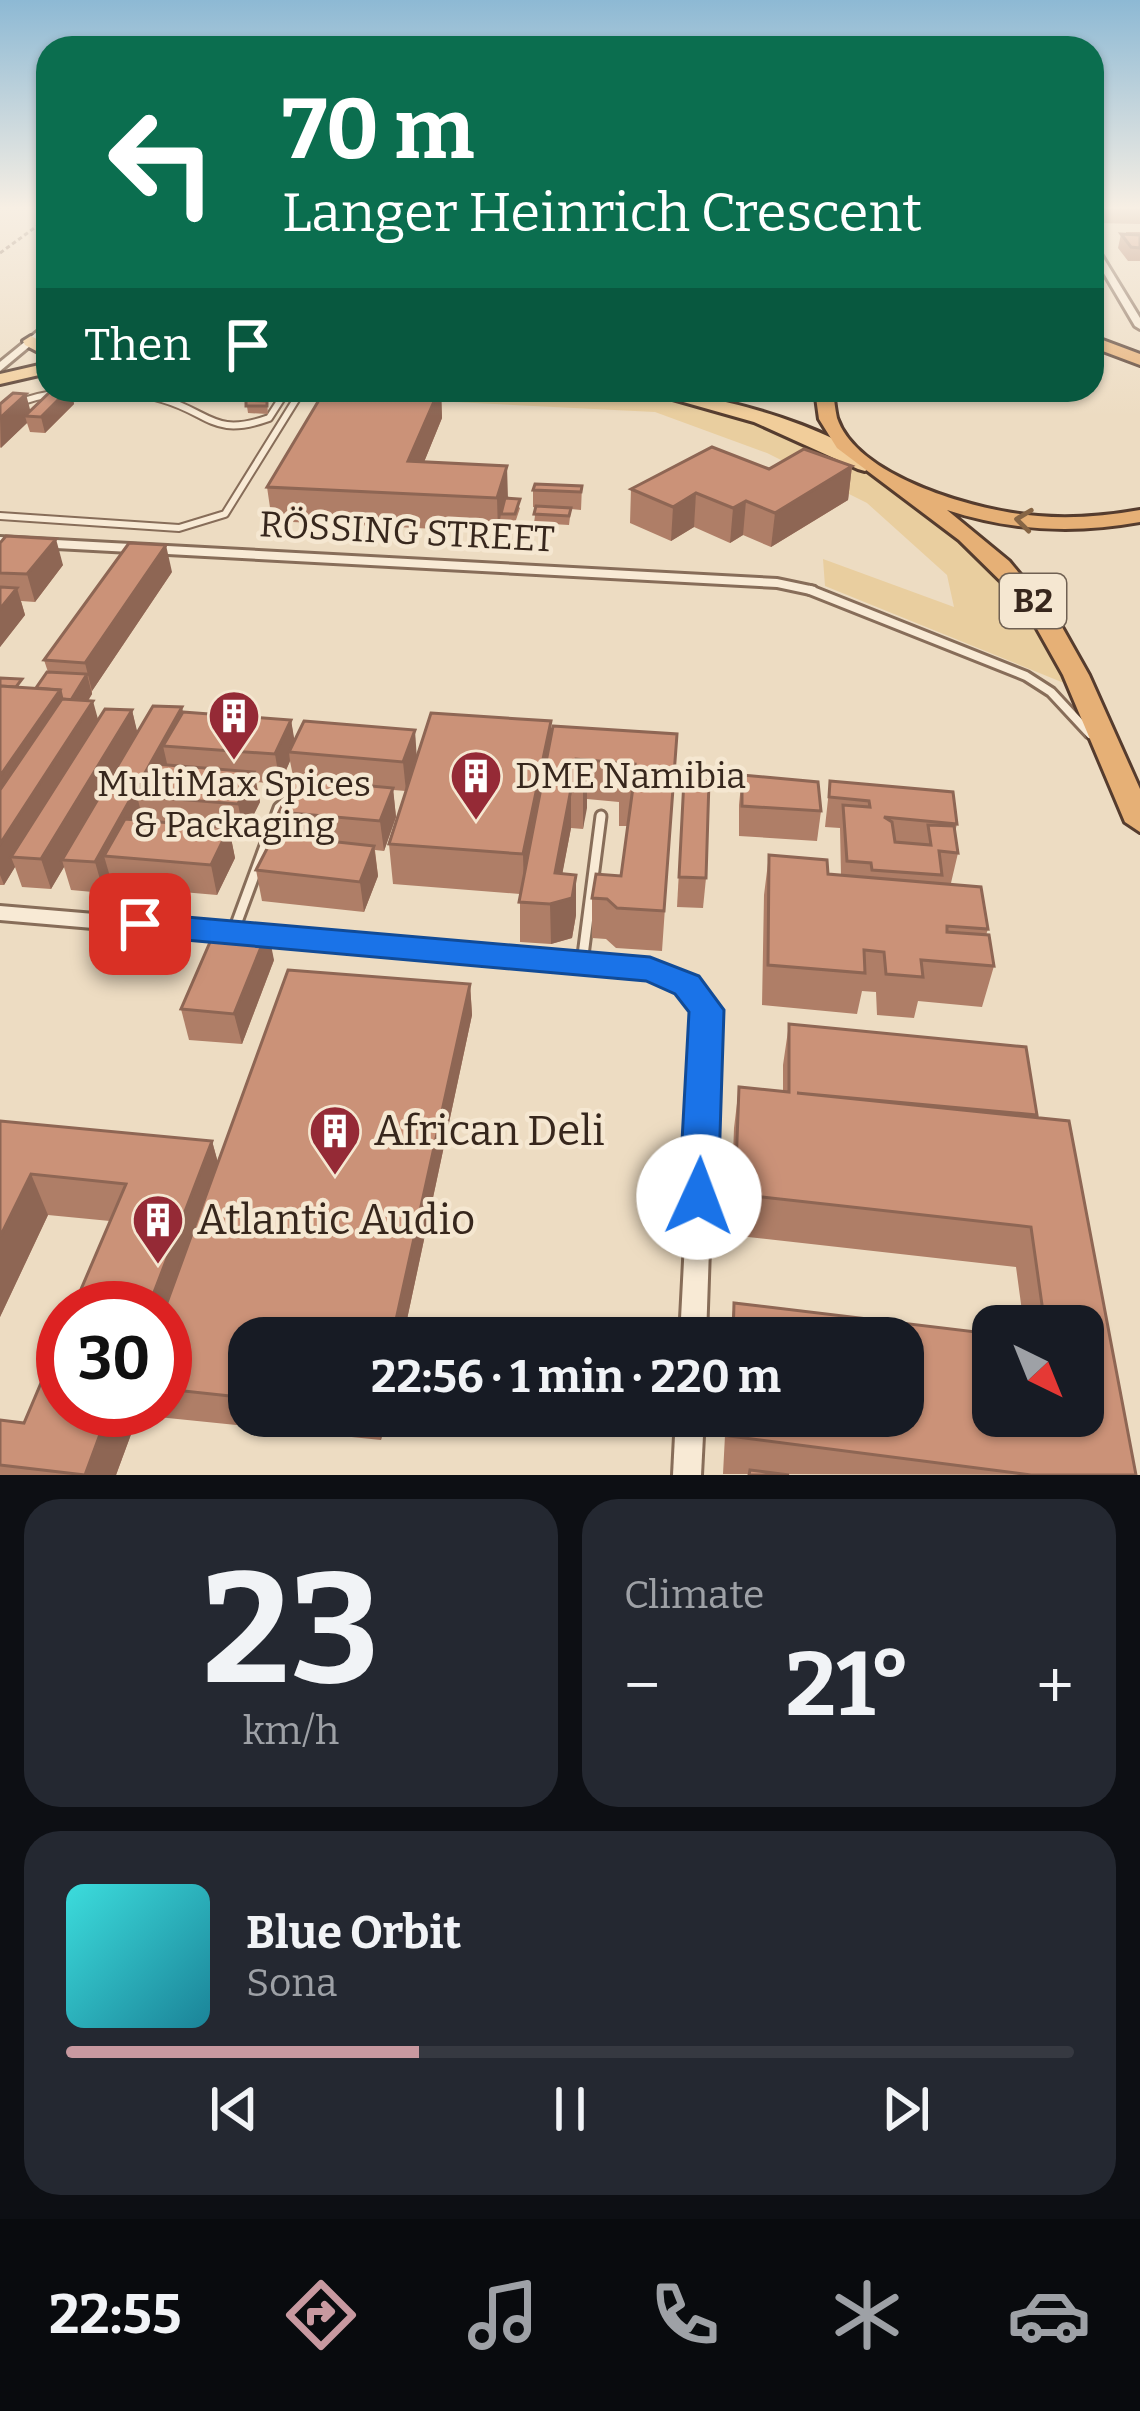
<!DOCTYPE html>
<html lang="en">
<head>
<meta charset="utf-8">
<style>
	body { margin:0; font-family:Bitter,serif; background:#242831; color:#f1f3f6; height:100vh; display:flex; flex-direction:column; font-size:45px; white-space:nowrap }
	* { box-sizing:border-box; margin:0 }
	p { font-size:39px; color:#9ea1a6 }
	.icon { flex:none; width:66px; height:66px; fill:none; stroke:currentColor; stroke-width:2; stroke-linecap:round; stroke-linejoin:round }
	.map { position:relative; height:1475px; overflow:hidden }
	.panel { display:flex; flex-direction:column; gap:24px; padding:24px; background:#0d0f14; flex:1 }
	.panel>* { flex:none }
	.hud { position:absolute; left:36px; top:36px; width:1068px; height:366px; border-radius:36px; box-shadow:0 3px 9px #0004; background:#0b6e4f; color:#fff; overflow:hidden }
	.needle { width:78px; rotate:137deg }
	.buttons { position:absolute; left:972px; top:1305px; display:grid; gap:24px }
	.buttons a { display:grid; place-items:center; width:132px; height:132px; border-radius:24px; background:#171b24; box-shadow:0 3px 9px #0004; font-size:60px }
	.speed { position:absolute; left:36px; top:1281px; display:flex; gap:24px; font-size:60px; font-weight:700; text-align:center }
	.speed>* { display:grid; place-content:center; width:156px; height:156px; border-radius:50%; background:#171b24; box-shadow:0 3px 9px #0004; line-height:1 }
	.speed .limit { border:18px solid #d22; background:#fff; color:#111 }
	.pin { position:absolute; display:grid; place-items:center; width:102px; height:102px; color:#fff; margin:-51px; border-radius:24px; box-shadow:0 6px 18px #0006 }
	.me { position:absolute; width:132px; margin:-66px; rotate:2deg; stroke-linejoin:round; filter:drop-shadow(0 0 9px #0008) }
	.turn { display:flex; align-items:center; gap:42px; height:252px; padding:0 48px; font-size:54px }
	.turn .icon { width:156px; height:156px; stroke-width:2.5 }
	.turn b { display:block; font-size:84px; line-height:102px }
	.then { display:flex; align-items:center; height:114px; padding:0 48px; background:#0003; gap:24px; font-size:45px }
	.big { font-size:90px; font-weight:700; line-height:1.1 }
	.panel .tile { flex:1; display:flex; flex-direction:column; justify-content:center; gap:18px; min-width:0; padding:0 42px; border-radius:36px; background:#242831 }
	.panel .dial { align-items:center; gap:0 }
	.dial b { font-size:156px; line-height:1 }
	.song { display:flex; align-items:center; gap:36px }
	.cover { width:144px; height:144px; border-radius:18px; background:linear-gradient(135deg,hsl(180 70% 55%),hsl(190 70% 35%)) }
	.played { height:12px; border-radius:6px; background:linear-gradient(90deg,#c899a0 35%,#363941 35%) }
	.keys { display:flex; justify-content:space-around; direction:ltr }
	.heat { display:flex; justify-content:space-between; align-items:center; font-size:66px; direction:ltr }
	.panel .tiles { flex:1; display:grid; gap:24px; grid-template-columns:1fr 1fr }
	.tile:last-child { grid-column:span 2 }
	.trip { position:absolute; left:228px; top:1317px; width:696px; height:120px; border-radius:36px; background:#171b24; box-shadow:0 3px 9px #0004; font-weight:700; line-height:120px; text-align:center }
	.tabs { display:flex; height:192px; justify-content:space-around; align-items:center; background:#090b0e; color:#9ea1a6 }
	.tabs .icon { width:84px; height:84px }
	.tabs .on { color:#c899a0 }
	.tabs b { font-size:54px; color:#f1f3f6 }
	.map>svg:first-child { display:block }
	.sand { fill:#e9ce9f }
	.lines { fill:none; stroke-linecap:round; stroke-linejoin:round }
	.service-far2-casing { stroke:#876d59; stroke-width:10 }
	.service-far1-casing { stroke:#876d59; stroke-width:14 }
	.service-casing { stroke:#876d59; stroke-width:15 }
	.minor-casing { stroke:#876d59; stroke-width:6 }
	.primary-casing { stroke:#553c2e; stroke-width:6 }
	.trunk-casing { stroke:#553c2e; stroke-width:6 }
	.path { stroke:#876d59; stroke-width:3; stroke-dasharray:4.5 3; stroke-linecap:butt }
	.service-far2 { stroke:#f8ead5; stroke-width:6 }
	.service-far1 { stroke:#f8ead5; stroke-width:8 }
	.service { stroke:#f8ead5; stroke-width:9 }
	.minor { fill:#f8ead5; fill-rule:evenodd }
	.primary { fill:#f1cd9a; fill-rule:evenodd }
	.trunk { fill:#e6b076; fill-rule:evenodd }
	.wall { fill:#af7e67 }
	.shaded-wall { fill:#8e6654 }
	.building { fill:#cb9278; stroke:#8e6654; stroke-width:3 }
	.oneway { stroke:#866545 }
	.route { fill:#1a73e8; stroke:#114b97; stroke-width:3 }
	.labels { text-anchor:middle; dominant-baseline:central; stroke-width:9; stroke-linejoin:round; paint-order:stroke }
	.shield { fill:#f5e7d1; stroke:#706153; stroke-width:3 }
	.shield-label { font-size:33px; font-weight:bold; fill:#37271d }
	.street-label { font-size:36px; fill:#37271d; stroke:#f5e7d1 }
	.poi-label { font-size:36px; fill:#37271d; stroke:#f5e7d1; text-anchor:start }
	.near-poi-label { font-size:42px; fill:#37271d; stroke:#f5e7d1; text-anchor:start }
</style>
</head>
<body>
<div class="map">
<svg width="1140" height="1475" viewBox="0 0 1140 1475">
	<rect width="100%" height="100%" fill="#eddcc2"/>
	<path class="sand" d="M315,390C433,390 578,378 691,399C803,419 968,525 1035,616C1049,636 1056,661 1064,683L825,586L823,559L954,607L947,575L867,503L767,453L655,412L313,395Z"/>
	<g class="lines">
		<g class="service-far2-casing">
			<g id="service-far2">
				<path d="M20,402C65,387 117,385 162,399C211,413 213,438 269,418L287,390"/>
				<polyline points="0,516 179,528 225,514 302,390"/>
			</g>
		</g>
		<g class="service-far1-casing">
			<polyline id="service-far1" points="810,590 1026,676 1051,692 1090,734"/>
		</g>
		<g class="service-casing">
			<g id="service">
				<polyline points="234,930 279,808 287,801"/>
				<polyline points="582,963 601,816"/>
			</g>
		</g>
		<g class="minor-casing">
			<g id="minor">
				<polygon points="1092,243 1096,246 1140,318 1140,329 1135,326 1092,253"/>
				<polygon points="48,323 48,331 0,371 0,362"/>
				<polygon points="0,537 777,579 815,587 817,590 810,594 777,587 0,545"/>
				<polygon points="0,906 651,961 694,980 717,1010 706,1338 680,1338 697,1012 680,990 648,976 0,920"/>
				<polygon points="676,1416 704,1416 701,1475 673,1475"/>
			</g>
		</g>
		<g class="primary-casing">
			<g id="primary">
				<polygon points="31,336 48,345 48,357 25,345 23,341"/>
				<polygon points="48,363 48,373 0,384 0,374"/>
				<path d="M641,390C702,390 829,424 875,465L865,471L858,469L754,422Z"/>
			</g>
		</g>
		<g class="trunk-casing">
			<g id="trunk">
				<polygon points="1092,336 1140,354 1140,365 1092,347"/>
				<path d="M815,390H833C834,399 835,409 837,418C858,479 981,512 1038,516C1072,519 1106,516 1140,510V522C1074,534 1011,531 947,510L1009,561L1058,620L1089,675L1140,789V832L1125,822L1063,675L1022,602L959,540L837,448L819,419Z"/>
			</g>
		</g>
		<polyline class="path" points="0,253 48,218"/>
		<use href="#service-far2" class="service-far2"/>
		<use href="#service-far1" class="service-far1"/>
		<use href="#service" class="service"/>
		<use href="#minor" class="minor"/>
		<use href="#primary" class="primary"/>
		<use href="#trunk" class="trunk"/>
	</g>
	<g class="wall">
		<polygon points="1092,209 1140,209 1140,224 1095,223 1092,218"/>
		<polygon points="1126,232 1140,232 1140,261 1128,261 1118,248 1121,234 1126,235"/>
		<polygon points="52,390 71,390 74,404 45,433 30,432 27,423 0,448 0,404 31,411"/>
		<polygon points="325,390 441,390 442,418 424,462 508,498 520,508 515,523 501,522 498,532 272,521 267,487"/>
		<polygon points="246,400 267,401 268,414 248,413"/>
		<polygon points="852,466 848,500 771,547 743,535 730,543 694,527 671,541 630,523 631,489 769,469"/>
		<polygon points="582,486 581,510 571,509 569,525 534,523 536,508 533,507 533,490"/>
		<polygon points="0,543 63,565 35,602 21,601 25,615 0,647"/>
		<polygon points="172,572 92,691 92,694 88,701 98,720 132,710 137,733 183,713 291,720 294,741 417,757 551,721 551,736 677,734 662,951 616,948 606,939 592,938 592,898 621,876 628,826 619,826 619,802 587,799 583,829 571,828 562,874 576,875 576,915 572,938 551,944 520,942 520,894 393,884 389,844 406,791 393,790 396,817 384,851 375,850 378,876 364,912 262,901 256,870 283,836 279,812 294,781 290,761 280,784 256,782 260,802 244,834 230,833 235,858 217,895 113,886 111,880 104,893 71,890 64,867 51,889 22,887 15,867 4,885 0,885 0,678 24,688 36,688 48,672 44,660"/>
		<polygon points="742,775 821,811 817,841 739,836 739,805"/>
		<polygon points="684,779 706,878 703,908 677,907"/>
		<polygon points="830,781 957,824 955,832 958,853 951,883 940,883 988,929 986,935 994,966 982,1007 918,1001 914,1018 877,1015 876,992 862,991 857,1014 762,1005 764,895 769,855 828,874 841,875 840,828 825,827"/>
		<polygon points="274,960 242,1044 189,1040 181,1009"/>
		<polygon points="470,984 472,1015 403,1338 249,1338 249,1416 386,1416 381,1440 148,1416 146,1410 165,1410 165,1308 110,1221 48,1215 0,1317 0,1121 212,1141 218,1163"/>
		<polygon points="789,1024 1026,1047 1036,1118 1069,1121 1136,1475 723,1474 726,1416 903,1416 903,1338 729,1338 734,1303 993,1334 993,1416 1083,1416 1083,1326 1024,1326 1016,1267 730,1235 734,1128 739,1087 783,1092 783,1065"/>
		<polygon points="63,1410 140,1410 116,1475 0,1475 0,1420 24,1423"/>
	</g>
	<g class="shaded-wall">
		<polygon points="68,390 71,390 74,404 45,433 41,417"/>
		<polygon points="439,390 441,390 442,418 411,494 408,461"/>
		<polygon points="26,394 32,417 25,416 27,423 1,448 0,418"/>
		<polygon points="507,466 508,499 501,514 498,532 497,498"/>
		<polygon points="852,466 848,500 771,547 775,513"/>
		<polygon points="696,493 694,527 671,541 673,507"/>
		<polygon points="746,501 743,535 730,543 733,508"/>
		<polygon points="56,539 63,565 35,602 27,574"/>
		<polygon points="166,545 172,572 92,691 85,663"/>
		<polygon points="17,588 25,615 0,647 0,609"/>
		<polygon points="87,674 92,694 71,727 66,708"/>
		<polygon points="60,690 71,728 0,836 0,776"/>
		<polygon points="93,701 101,730 11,857 15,867 4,885 0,875 0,844"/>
		<polygon points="182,707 188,736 163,746 169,772 137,796 143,820 104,856 111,880 104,893 95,862"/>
		<polygon points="132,710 139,739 62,860 64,867 51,889 41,859"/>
		<polygon points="291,720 296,749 289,752 290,761 280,784 275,754"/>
		<polygon points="551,721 551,759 524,894 523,854"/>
		<polygon points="415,730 417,760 406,791 403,762"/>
		<polygon points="587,769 587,808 583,829 583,790"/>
		<polygon points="254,772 260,802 244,834 238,804"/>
		<polygon points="393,788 396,817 384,851 380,821"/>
		<polygon points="571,789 571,828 557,902 576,875 576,915 572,938 551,944 550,904"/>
		<polygon points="229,828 235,858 217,895 211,865"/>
		<polygon points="374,846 378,876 364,912 360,882"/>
		<polygon points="268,930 274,960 242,1044 234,1014"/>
		<polygon points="470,984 472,1015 403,1338 392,1338"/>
		<polygon points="212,1141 223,1181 165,1308 148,1308"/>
		<polygon points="31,1174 48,1215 0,1317 0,1237"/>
		<polygon points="109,1410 140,1410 116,1475 85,1475"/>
		<polygon points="377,1416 386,1416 381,1440"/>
	</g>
	<g class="building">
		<polygon points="1121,234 1140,235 1140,248 1131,247"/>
		<polygon points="52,390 68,390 41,417 25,416"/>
		<polygon points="325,390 439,390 408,461 507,466 497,498 267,487"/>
		<polygon points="13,393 26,394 0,418 0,404"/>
		<polygon points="246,400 267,401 267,406 246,406"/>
		<polygon points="712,447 769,469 804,449 852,466 775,513 746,501 733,508 696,493 673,507 631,489"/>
		<polygon points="535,484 582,486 581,492 533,490"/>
		<polygon points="505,498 520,499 515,514 501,514"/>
		<polygon points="536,506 571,508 569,516 534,514"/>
		<polygon points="6,536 56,539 27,574 0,573 0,543"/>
		<polygon points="129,543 166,545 85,663 44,660"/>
		<polygon points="0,587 17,588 0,609"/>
		<polygon points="47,672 87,674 71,700 62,699 60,690 36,688"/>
		<polygon points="0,678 22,679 16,687 0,686"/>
		<polygon points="0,686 60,690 0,776"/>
		<polygon points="62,699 93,701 0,844 0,790"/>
		<polygon points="153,706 182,707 95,862 62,860"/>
		<polygon points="105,709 132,710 41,859 11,857"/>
		<polygon points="183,712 291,720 275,754 163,746"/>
		<polygon points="431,713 551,721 523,854 389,844"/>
		<polygon points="304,721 415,730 403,762 289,752"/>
		<polygon points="553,726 677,734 664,911 617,908 607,899 592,898 596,874 621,876 633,787 620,786 622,776 633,777 635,764 576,759 575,768 587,769 583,790 571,789 555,873 576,875 572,898 550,904 519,902"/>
		<polygon points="155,764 254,772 238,804 137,796"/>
		<polygon points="742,775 818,782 821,811 742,806"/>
		<polygon points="295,779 393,788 380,821 279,812"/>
		<polygon points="684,779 709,781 706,878 679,877"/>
		<polygon points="830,781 953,792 957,824 884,817 892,822 895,842 931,845 928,825 954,826 958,853 939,851 942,875 872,870 871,863 847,861 843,805 870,807 869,801 829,797"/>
		<polygon points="125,819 229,828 211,865 104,856"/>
		<polygon points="274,835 374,846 360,882 256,870"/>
		<polygon points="769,855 827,860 828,874 981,887 988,929 947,926 947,932 989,935 994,966 921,960 923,977 886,974 884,952 864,950 865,973 768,965"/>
		<polygon points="217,926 268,930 234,1014 181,1009"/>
		<polygon points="288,970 470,984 392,1338 249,1338 249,1398 165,1389 165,1308"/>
		<polygon points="789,1024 1026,1047 1037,1115 797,1093 1069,1121 1136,1475 1031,1475 729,1436 730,1416 903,1416 903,1338 733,1338 734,1303 993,1334 993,1416 1083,1416 1083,1326 1045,1326 1031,1227 735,1194 739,1087 789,1092"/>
		<polygon points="0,1121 212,1141 148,1308 73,1308 126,1184 31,1174 0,1237"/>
		<polygon points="63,1331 63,1410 109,1410 85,1475 0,1465 0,1420 24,1423"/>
		<polygon points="750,1470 789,1475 749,1475"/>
	</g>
	<defs><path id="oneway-chevron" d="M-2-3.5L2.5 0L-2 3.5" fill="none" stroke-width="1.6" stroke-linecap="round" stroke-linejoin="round" transform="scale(3)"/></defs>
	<use class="oneway" href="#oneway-chevron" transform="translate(1024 520) rotate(-173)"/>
	<linearGradient id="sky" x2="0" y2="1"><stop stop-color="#8db9d4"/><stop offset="0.5" stop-color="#f7efe4"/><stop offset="1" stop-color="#f7efe4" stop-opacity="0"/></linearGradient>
	<rect width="1140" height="416" fill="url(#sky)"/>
	<polygon class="route" points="140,913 650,957 699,976 724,1010 718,1197 713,1210 699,1215 685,1210 679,1197 689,1012 675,994 646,981 140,936 128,933 124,924 128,916"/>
	<defs>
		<g id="building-pin" transform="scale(2.7)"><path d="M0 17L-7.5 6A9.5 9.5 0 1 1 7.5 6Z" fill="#952a36" stroke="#f5e7d1"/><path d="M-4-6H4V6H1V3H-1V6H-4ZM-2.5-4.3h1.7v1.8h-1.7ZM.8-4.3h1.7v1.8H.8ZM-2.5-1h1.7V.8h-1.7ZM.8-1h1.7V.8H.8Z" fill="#fff"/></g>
	</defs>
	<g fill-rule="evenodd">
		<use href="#building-pin" x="234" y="716"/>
		<use href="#building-pin" x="476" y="776"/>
		<use href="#building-pin" x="335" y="1131"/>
		<use href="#building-pin" x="158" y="1220"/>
	</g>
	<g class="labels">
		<rect class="shield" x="1000" y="574" width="66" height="54" rx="9"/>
		<g class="shield-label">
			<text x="1033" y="601">B2</text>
		</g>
		<g class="street-label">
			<text transform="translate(407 532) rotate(3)">RÖSSING STREET</text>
		</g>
		<g class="poi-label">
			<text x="515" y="776">DME Namibia</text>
			<text x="234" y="784" text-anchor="middle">MultiMax Spices<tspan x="234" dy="41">&amp; Packaging</tspan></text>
		</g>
		<g class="near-poi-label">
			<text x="374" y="1131">African Deli</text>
			<text x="197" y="1220">Atlantic Audio</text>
		</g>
	</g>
</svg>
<div class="buttons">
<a><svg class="needle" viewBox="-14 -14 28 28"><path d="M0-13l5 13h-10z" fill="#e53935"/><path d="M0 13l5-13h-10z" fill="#9ea1a6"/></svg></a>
</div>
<div class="speed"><div class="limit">30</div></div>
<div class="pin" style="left:140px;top:924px;background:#d93025"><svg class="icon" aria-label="arrive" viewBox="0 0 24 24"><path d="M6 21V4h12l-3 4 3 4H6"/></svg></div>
<svg class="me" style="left:699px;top:1197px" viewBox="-20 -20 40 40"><circle r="19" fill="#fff"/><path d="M0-13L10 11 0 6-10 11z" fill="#1a73e8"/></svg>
<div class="trip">22:56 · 1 min · 220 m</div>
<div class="hud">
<div class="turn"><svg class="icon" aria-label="left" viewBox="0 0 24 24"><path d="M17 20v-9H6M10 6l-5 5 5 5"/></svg><div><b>70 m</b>Langer Heinrich Crescent</div></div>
<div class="then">Then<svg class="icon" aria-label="arrive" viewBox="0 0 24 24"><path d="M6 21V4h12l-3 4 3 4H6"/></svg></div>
</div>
</div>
<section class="panel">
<div class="tiles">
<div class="tile dial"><b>23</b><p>km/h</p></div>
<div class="tile"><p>Climate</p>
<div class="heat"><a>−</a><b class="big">21°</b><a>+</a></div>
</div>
<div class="tile">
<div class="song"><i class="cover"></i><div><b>Blue Orbit</b><p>Sona</p></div></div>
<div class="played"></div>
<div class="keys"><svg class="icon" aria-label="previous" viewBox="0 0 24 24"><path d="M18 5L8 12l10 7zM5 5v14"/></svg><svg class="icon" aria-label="pause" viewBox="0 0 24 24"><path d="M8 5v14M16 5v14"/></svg><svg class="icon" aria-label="next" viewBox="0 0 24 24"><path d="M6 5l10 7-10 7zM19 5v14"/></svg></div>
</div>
</div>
</section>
<nav class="tabs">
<b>22:55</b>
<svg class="icon on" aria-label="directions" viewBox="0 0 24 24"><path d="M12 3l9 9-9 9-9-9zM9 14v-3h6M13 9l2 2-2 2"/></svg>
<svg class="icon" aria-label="music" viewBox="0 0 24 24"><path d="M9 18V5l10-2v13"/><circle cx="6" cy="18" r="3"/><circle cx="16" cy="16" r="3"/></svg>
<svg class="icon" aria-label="phone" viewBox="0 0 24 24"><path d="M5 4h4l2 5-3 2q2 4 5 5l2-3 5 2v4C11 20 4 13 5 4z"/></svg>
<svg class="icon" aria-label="climate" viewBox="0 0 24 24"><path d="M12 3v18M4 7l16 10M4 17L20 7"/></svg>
<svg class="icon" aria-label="car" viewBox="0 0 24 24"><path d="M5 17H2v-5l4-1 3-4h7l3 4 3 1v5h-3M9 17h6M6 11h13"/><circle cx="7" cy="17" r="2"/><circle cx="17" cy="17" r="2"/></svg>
</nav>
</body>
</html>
